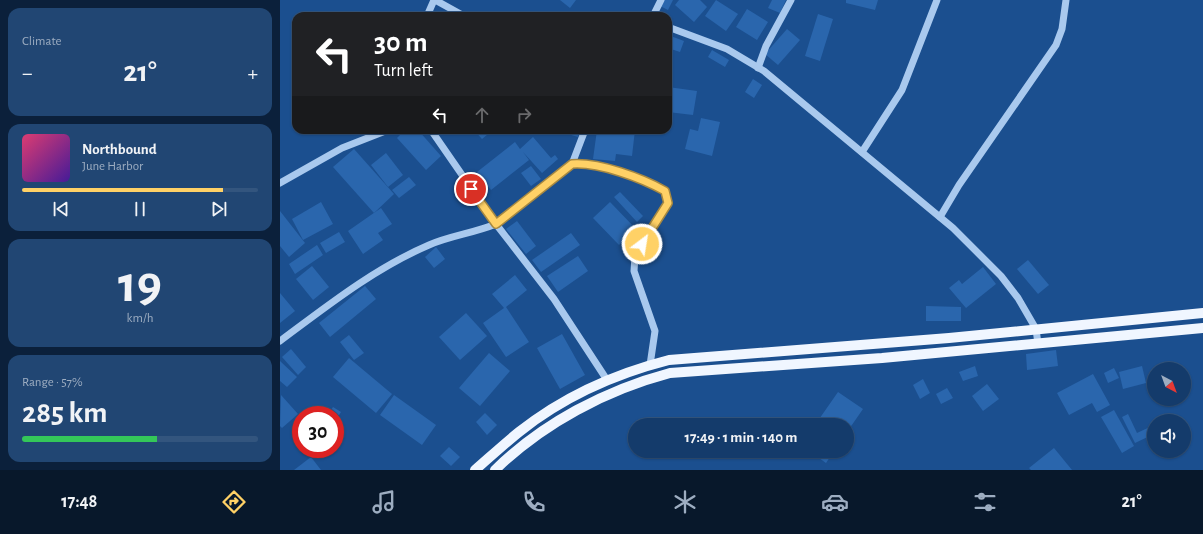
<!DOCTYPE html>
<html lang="en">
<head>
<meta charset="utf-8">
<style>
	body { margin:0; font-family:"Alegreya Sans",sans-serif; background:#214673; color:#f1f3f6; height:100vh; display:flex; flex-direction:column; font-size:15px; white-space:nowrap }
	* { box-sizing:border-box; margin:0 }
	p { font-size:13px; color:#9dadc1 }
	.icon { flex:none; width:22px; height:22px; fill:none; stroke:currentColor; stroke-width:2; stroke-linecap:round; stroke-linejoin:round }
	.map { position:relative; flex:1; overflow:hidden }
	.details { display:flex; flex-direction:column; gap:8px; padding:8px; background:#0b203b; width:280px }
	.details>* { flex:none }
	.hud { position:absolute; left:12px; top:12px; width:380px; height:122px; border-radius:12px; box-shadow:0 1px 3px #0004,0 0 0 1px #33557e; background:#202124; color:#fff; overflow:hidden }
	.needle { width:26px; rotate:139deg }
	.fabs { position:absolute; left:867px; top:362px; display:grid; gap:8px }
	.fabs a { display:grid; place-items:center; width:44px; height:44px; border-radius:50%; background:#143b6b; box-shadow:0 1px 3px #0004,0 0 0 1px #33557e; font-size:20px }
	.speed { position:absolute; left:12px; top:406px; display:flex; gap:8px; font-size:20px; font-weight:700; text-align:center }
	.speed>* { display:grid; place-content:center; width:52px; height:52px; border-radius:50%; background:#143b6b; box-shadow:0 1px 3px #0004,0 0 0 1px #33557e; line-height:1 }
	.speed .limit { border:6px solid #d22; background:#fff; color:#111 }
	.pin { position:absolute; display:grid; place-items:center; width:34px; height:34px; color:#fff; margin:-17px; border:2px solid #fff; border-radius:50%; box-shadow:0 1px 4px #0007 }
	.me { position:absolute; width:44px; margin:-22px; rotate:31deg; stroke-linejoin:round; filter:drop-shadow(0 0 3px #0008) }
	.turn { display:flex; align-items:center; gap:14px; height:84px; padding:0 16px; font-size:18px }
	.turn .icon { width:52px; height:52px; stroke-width:2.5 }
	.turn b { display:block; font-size:28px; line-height:34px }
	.lanes { display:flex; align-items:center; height:38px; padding:0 16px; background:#0003; justify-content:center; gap:20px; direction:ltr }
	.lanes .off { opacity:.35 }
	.big { font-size:30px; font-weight:600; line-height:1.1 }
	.details .widget { flex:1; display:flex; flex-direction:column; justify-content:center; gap:6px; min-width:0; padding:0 14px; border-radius:12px; background:#214673 }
	.details .dial { align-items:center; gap:0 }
	.dial b { font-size:52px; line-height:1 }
	.song { display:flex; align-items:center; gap:12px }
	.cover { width:48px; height:48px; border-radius:6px; background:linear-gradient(135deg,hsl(340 70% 55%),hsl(260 70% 35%)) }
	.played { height:4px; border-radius:2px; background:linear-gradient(90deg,#ffd166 85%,#33557e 85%) }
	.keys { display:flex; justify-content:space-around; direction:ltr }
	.heat { display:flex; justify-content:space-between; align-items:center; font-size:22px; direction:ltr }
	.charge { height:6px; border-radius:3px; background:linear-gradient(90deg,#34c759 57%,#33557e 0) }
	.trip { position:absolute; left:348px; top:418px; width:226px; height:40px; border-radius:20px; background:#143b6b; box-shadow:0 1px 3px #0004,0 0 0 1px #33557e; font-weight:600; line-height:40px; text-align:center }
	.menu { display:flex; height:64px; justify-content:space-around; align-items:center; background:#08182b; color:#9dadc1 }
	.menu .icon { width:28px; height:28px }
	.menu .current { color:#ffd166 }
	.menu b { font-size:18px; color:#f1f3f6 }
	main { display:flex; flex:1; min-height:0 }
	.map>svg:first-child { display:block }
	.building { fill:#2a66ad }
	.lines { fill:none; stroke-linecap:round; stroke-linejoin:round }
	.minor { stroke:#a9c9ee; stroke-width:7 }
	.major { stroke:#f0f6ff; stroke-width:10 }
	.route-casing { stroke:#a68842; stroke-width:10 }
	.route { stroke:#ffd166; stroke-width:7 }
</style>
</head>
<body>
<main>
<section class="details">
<div class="widget"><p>Climate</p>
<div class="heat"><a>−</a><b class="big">21°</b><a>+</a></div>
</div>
<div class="widget">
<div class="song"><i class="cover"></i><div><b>Northbound</b><p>June Harbor</p></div></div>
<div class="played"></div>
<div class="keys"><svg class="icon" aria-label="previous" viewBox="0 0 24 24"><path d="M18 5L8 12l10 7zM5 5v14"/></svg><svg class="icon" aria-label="pause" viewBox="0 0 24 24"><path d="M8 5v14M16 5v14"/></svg><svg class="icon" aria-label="next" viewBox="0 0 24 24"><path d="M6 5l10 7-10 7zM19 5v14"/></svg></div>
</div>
<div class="widget dial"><b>19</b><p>km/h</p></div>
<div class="widget"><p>Range · 57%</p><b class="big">285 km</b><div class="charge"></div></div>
</section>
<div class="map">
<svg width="923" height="470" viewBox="0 0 923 470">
	<rect width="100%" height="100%" fill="#1b4f8f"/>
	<g class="building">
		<polygon points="280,0 296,0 290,8"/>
		<polygon points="383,0 393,0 388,10 380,6"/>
		<polygon points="399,0 420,0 427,7 414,22 395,5"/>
		<polygon points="436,0 458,14 446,31 425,16"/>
		<polygon points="492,0 506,0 500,13 488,8"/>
		<polygon points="566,0 598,0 595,10 566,3"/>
		<polygon points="467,9 488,22 477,40 456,27"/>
		<polygon points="538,14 553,19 540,61 525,56"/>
		<polygon points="507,29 520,40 498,65 485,54"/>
		<polygon points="388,35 404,41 400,52 388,48"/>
		<polygon points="432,50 449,60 445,67 428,57"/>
		<polygon points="473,79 482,85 474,98 465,92"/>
		<polygon points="388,87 417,91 413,115 388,112"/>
		<polygon points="421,118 440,122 432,156 405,149 410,129 418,131"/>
		<polygon points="125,130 138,130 161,156 146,170 117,138"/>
		<polygon points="194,130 213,130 202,139"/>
		<polygon points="274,130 300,130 298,137"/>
		<polygon points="317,130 355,130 352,156 336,154 335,161 313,159"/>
		<polygon points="253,137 271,158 275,155 278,159 262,173 243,152 249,160 211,190 197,172 235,142 240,149"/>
		<polygon points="74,149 114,194 94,213 53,167"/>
		<polygon points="106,153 123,175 108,187 91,165"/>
		<polygon points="251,166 261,179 251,186 241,173"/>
		<polygon points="129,177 136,185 119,198 112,190"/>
		<polygon points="340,192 363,216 357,222 334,197"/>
		<polygon points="41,202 53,224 23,240 12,219"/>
		<polygon points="330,202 356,229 339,245 313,218"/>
		<polygon points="101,208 112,224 98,233 103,240 83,254 68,231"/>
		<polygon points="0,211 25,243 9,257 0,246"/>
		<polygon points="237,221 256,246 246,254 226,229"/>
		<polygon points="59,232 65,242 46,253 40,243"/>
		<polygon points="291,233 300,245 261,272 252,260"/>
		<polygon points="37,245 43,255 15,274 9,264"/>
		<polygon points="156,247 165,259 154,268 145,257"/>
		<polygon points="298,256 308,271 278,292 267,276"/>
		<polygon points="748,260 769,285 758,294 737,269"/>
		<polygon points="32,266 49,287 33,300 16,279"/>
		<polygon points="703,267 716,284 686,308 669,288 679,280 682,284"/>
		<polygon points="235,275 247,290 226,307 249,342 226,357 203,323 224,308 212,294"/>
		<polygon points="85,286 96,299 50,337 39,323"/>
		<polygon points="0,293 15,311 0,323"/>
		<polygon points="646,306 681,307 681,321 646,321"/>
		<polygon points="186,313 207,336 180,360 159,337"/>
		<polygon points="282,334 305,375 280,389 257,348"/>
		<polygon points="69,335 84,353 74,360 60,342"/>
		<polygon points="11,349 26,367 18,375 2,357"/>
		<polygon points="776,350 778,366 747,370 746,354"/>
		<polygon points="209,353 230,371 200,406 179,388"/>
		<polygon points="69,358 112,394 96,413 53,377"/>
		<polygon points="0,361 17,377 7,387 0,381"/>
		<polygon points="695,366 698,376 683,381 679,372"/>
		<polygon points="862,366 866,383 843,389 839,372"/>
		<polygon points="834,368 839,378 828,383 824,373"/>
		<polygon points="813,374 830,405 817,412 812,403 789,415 777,393"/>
		<polygon points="643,379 650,393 640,399 633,385"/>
		<polygon points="707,384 719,399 703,411 692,396"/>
		<polygon points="667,388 673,398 661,404 656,394"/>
		<polygon points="558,392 583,409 567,432 567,425 535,425"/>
		<polygon points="1,395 18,414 2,428 0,426"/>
		<polygon points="114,395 156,425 142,445 100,415"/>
		<polygon points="53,407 61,412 55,422 55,415 48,415"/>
		<polygon points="834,410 854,446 842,453 821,417"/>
		<polygon points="205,413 217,425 207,435 196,422"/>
		<polygon points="848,414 857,433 874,425 874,434 855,443 842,417"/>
		<polygon points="169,447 180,457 171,466 160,456"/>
		<polygon points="774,448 792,470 751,470 749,468"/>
		<polygon points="529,451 554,451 546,463"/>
		<polygon points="31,457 41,470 14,470"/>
	</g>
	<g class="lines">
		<g class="minor">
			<polyline points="155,0 184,16"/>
			<polyline points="147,16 154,0"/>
			<polyline points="373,16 381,0"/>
			<polyline points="388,27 447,49 484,71 673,228 721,276 738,298 756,329 758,344"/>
			<polyline points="478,68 486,46 511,0"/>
			<polyline points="582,152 622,90 657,0"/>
			<polyline points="292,164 305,130"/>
			<polyline points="0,183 62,148 108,130"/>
			<polyline points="660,217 679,185 776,45 782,29 786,0"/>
			<path d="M0,341C47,306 95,268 149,245C169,236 194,233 216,224L151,130"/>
			<path d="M327,380L274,299L216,224L292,164C320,161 361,177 385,191L388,203L355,256L354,271L375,331L370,365"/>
		</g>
		<g class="major">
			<path d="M195,470C210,457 224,444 239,432C283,397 334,374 389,360L669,338L923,313"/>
			<path d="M215,470C263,423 326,390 390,373L602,358L923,328"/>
		</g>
	</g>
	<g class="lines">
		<g class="route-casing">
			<path id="route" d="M191,189L216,224L292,164C319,162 362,178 385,191L388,203L362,244"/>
		</g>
		<use href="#route" class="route"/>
	</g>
</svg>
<div class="fabs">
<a><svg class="needle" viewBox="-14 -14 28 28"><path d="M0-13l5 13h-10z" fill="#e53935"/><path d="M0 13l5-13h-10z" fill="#9dadc1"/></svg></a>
<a><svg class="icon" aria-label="sound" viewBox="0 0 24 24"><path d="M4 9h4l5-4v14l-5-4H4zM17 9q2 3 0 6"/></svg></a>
</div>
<div class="speed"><div class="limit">30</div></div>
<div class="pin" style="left:191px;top:189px;background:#d93025"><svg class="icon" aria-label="arrive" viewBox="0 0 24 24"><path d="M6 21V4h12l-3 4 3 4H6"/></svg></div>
<svg class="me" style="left:362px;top:244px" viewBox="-20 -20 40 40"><circle r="17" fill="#ffd166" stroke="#fff" stroke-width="3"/><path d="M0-11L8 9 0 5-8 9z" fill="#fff"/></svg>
<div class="trip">17:49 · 1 min · 140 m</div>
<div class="hud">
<div class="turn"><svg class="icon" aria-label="left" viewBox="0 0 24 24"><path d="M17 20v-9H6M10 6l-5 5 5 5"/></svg><div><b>30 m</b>Turn left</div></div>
<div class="lanes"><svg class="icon" aria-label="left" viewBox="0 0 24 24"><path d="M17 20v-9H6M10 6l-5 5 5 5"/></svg><svg class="icon off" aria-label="ahead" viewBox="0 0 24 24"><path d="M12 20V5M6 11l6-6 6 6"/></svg><svg class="icon off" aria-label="right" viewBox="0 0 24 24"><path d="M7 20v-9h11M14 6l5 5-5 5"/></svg></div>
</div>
</div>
</main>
<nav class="menu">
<b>17:48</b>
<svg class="icon current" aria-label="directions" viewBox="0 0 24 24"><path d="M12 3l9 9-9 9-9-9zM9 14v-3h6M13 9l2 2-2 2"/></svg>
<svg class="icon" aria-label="music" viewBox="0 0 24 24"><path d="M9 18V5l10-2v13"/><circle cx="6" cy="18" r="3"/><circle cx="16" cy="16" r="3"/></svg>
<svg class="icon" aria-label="phone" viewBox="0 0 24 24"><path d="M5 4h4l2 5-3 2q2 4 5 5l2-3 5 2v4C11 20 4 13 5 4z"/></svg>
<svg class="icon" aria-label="climate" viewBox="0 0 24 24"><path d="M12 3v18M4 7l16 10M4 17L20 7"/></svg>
<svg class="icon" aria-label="car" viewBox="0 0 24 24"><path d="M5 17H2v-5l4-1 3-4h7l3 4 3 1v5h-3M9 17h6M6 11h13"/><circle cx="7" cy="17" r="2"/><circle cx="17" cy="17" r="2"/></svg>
<svg class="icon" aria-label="filters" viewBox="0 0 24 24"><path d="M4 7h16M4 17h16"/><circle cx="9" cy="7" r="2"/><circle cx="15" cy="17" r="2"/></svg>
<b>21°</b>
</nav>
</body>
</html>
